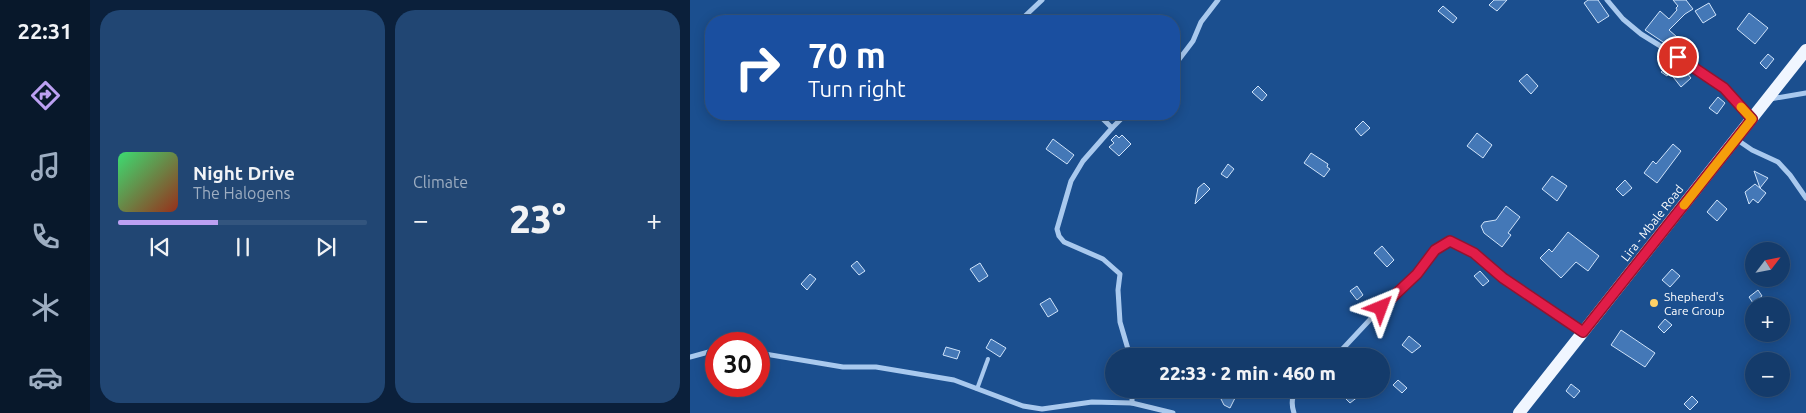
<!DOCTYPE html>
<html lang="en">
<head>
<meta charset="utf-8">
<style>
	body { margin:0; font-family:Ubuntu,sans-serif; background:#214673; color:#f1f3f6; height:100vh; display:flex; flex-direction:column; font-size:19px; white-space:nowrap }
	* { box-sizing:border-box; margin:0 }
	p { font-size:16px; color:#9dadc1 }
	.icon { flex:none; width:28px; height:28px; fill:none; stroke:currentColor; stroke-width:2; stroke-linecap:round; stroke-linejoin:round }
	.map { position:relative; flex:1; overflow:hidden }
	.panel { display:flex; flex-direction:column; gap:10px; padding:10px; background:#0b203b; width:600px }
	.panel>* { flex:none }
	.hud { position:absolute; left:15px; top:15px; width:475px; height:105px; border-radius:20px; box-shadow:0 2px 12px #0003,0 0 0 1px #33557e; background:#1a4fa0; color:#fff; overflow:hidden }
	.needle { width:32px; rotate:58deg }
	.buttons { position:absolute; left:1055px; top:242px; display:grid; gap:10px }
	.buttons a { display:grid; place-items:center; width:45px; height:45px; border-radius:50%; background:#143b6b; box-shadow:0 2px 12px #0003,0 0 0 1px #33557e; font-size:25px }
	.speed { position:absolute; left:15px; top:332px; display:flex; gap:10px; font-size:25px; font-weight:700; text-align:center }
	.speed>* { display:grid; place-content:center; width:65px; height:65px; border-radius:50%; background:#143b6b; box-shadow:0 2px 12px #0003,0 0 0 1px #33557e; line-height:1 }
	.speed .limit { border:8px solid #d22; background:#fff; color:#111 }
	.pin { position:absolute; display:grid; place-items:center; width:42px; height:42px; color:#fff; margin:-21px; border:2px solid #fff; border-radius:50%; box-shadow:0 1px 5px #0007 }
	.me { position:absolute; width:55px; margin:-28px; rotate:44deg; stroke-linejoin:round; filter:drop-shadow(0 0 4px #0008) }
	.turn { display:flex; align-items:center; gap:18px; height:105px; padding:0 20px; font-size:22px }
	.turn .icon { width:65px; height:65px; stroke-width:2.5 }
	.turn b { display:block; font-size:35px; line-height:42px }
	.big { font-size:38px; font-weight:800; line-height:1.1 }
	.panel .card { flex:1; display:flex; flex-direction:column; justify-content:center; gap:8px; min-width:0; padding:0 18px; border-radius:20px; background:#214673 }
	.song { display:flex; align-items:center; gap:15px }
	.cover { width:60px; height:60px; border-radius:8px; background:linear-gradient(135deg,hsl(140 70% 55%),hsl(10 70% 35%)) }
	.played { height:5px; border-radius:2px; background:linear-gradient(90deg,#bca0f2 40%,#33557e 40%) }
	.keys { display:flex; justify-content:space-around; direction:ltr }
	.heat { display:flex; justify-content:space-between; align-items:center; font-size:28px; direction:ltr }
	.panel .tiles { flex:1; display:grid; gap:10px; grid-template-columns:repeat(2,1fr) }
	.trip { position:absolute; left:415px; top:348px; width:285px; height:50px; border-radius:25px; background:#143b6b; box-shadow:0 2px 12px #0003,0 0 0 1px #33557e; font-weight:800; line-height:50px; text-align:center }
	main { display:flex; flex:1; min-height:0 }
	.tabs { display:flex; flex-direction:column; width:90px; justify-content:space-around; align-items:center; background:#08182b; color:#9dadc1 }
	.tabs .icon { width:35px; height:35px }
	.tabs .on { color:#bca0f2 }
	.tabs b { font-size:22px; color:#f1f3f6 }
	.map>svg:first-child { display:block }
	.building { fill:#4478b7; stroke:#cfe3fa }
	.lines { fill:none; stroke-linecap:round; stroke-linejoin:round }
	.lane { stroke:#a9c9ee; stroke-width:4 }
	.street { stroke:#a9c9ee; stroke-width:5 }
	.primary { stroke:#f0f6ff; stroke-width:12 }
	.route-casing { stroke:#92132f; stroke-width:12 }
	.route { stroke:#e11d48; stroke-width:9 }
	.slow { stroke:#f59e0b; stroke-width:9 }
	.poi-dot { fill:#ffd166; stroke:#1b4f8f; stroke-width:2 }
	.labels { text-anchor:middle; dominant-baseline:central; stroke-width:4; stroke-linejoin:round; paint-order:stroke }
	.street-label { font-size:12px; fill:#fff; stroke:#1b4f8f }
	.poi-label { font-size:12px; fill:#fff; stroke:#1b4f8f; text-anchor:start }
</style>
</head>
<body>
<main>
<nav class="tabs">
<b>22:31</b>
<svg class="icon on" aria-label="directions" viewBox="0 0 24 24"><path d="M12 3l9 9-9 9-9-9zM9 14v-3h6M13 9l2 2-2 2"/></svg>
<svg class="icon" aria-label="music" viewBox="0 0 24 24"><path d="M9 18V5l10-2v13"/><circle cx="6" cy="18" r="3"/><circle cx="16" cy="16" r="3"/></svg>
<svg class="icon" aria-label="phone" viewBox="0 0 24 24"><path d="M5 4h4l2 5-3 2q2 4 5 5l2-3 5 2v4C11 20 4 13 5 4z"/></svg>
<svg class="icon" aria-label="climate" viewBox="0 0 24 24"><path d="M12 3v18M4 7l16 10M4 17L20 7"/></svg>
<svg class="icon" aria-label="car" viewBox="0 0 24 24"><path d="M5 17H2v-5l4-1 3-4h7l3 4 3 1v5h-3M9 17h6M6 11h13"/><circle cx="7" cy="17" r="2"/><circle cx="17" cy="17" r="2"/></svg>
</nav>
<section class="panel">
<div class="tiles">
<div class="card">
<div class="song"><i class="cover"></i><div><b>Night Drive</b><p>The Halogens</p></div></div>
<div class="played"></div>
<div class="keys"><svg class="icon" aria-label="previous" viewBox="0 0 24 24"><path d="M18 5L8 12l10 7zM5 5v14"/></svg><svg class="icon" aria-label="pause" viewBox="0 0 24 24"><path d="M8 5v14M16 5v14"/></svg><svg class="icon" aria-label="next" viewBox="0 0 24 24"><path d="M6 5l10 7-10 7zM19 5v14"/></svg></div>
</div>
<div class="card"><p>Climate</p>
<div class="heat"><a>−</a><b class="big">23°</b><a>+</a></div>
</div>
</div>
</section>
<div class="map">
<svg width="1116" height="413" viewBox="0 0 1116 413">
	<rect width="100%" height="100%" fill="#1b4f8f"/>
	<g class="building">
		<polygon points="804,0 817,0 807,11 799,5"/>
		<polygon points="898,0 908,0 919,16 908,23 894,3"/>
		<polygon points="983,0 996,0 1003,9 995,14 979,30 987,37 979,46 955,30 970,11 979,19 987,10 986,8 988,6"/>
		<polygon points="1019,3 1026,15 1013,23 1005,11"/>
		<polygon points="753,6 767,18 763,23 748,11"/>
		<polygon points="1059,13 1078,28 1065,44 1047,29"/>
		<polygon points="1078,54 1084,59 1076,69 1070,63"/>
		<polygon points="970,56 993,75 996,72 1001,78 991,87 980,73 977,76 971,72 975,68 967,59"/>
		<polygon points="837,74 848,86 841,94 829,81"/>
		<polygon points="568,86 577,95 572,101 562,92"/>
		<polygon points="1028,97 1035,103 1027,114 1019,108"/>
		<polygon points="673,121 680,128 671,136 665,129"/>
		<polygon points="787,133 802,145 793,158 777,146"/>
		<polygon points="426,135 429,138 432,135 441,144 429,156 419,147 424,143 421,140"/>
		<polygon points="363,139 384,155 377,164 356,149"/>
		<polygon points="983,144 991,151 967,183 954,173 963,161 966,164"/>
		<polygon points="621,153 638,164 637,167 640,169 634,177 614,163"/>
		<polygon points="538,164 544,169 537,178 531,174"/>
		<polygon points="1064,171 1078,178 1070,188"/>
		<polygon points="862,176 877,186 867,201 852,189"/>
		<polygon points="935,180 942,188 933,196 926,189"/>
		<polygon points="514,183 520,189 505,204 508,188"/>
		<polygon points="1065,184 1076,193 1068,203 1063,199 1059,204 1055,192"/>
		<polygon points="1027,200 1037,209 1027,221 1017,212"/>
		<polygon points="816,206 830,217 818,233 821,235 812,247 794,233 791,226 794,222 806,220"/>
		<polygon points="878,232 909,256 898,271 886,262 871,278 850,258 859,249 862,252"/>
		<polygon points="692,246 704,260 697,267 684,253"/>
		<polygon points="167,261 175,271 169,275 161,266"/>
		<polygon points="290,263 298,276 289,282 280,269"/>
		<polygon points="982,269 990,276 980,287 972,280"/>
		<polygon points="790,271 799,281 793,286 784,276"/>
		<polygon points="120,274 126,279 117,290 111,284"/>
		<polygon points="667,286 673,295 667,300 660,291"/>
		<polygon points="1068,290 1072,296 1063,303 1059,297"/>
		<polygon points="360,298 368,311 358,317 350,304"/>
		<polygon points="975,319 982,325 974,333 968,327"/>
		<polygon points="931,330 965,353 955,367 921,345"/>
		<polygon points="719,336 731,346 722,353 712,345"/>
		<polygon points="301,339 316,348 310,357 296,348"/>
		<polygon points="256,347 270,351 267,359 253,355"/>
		<polygon points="708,380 717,388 712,393 703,385"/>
		<polygon points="881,384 890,391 884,398 876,391"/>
		<polygon points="666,389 678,389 660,403 655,398"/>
		<polygon points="549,390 540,408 534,405 531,399"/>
		<polygon points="1002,396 1008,402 1000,410 994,404"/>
	</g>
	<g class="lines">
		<polyline class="lane" points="287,389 298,359"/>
		<g class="street">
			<polyline points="917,0 933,19 951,34 1006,68 1034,88 1061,118"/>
			<polyline points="334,21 334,17 352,0"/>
			<polyline points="484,66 503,41 511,22 528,0"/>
			<polyline points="1080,99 1116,93"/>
			<polyline points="408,114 422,128 393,161 381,181 367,229 369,236 374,242 413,259 430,274 428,290 430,322 440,356"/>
			<polyline points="422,128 436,114"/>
			<polyline points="1046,139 1062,150 1088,162 1100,175 1116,198"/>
			<polyline points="69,353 153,367 186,367 264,380 333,406 352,409 402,402 442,403 483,413"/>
			<polyline points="646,356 702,296 727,274 745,250 759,241 784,253 813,278 892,332"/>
			<polyline points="0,357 26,350"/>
			<polyline points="442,389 442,403"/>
			<path d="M604,413C601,404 601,396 608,389"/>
		</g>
		<polyline class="primary" points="829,413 1116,50"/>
	</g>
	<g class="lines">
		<g class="route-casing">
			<polyline id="route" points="691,308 727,274 745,250 760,241 784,253 813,278 893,332 1062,119 1034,88 988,57"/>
		</g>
		<use href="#route" class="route"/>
		<polyline class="slow" points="994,205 1062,119 1051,107"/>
	</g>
	<circle class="poi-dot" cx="964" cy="303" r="5"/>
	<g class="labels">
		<g class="street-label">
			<text transform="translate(962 223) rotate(-52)">Lira - Mbale Road</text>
		</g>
		<g class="poi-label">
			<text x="974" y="296">Shepherd's<tspan x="974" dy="14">Care Group</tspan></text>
		</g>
	</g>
</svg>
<div class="buttons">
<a><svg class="needle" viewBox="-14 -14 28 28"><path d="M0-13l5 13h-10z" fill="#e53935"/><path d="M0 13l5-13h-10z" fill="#9dadc1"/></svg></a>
<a>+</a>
<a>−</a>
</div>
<div class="speed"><div class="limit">30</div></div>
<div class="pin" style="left:988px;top:57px;background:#d93025"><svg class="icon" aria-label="arrive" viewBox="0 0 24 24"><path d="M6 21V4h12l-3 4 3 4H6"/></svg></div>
<svg class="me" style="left:691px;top:308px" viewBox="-20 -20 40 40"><path d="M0-17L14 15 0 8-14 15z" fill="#e11d48" stroke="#fff" stroke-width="4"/></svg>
<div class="trip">22:33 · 2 min · 460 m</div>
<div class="hud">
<div class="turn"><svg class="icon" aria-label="right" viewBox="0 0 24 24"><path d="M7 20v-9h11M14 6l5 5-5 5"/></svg><div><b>70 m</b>Turn right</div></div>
</div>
</div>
</main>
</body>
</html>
